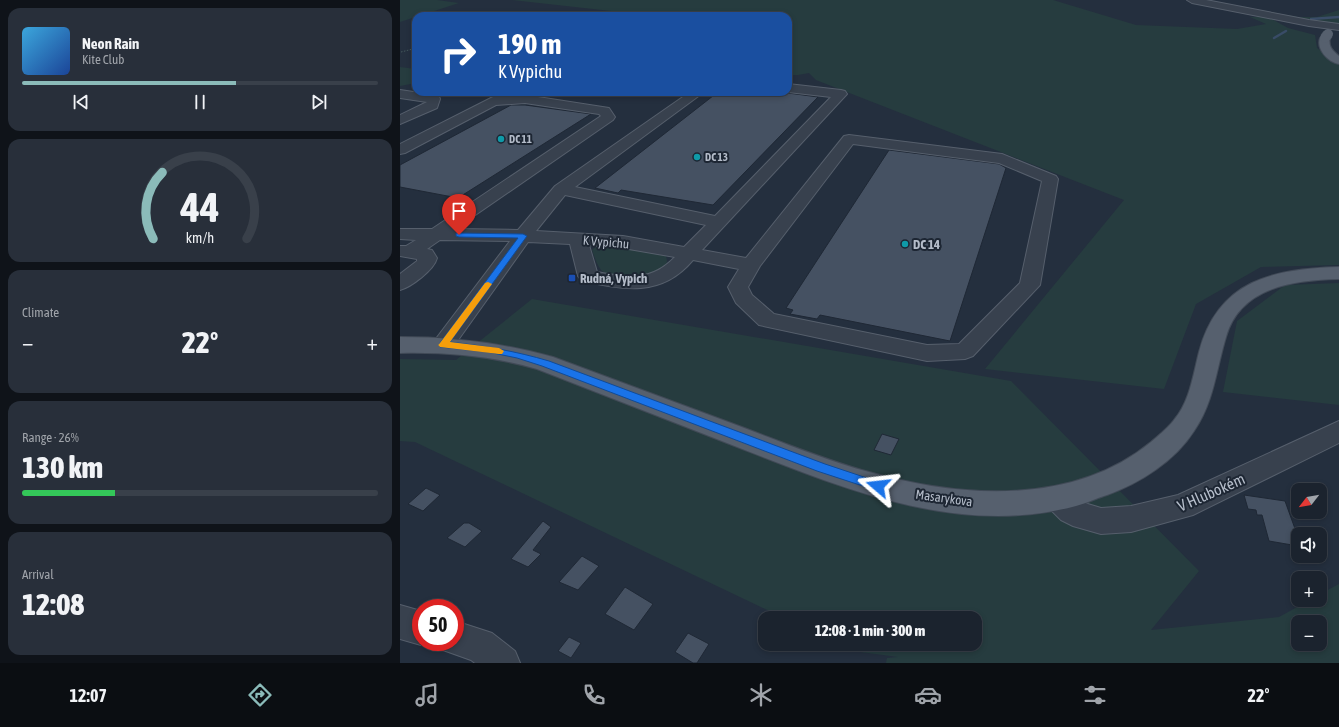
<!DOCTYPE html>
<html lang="en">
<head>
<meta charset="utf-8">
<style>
	body { margin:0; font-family:"Asap Condensed",sans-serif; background:#282f3a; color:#f1f3f6; height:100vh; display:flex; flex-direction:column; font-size:15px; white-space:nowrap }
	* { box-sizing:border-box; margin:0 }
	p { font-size:13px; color:#a0a4aa }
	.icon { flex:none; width:22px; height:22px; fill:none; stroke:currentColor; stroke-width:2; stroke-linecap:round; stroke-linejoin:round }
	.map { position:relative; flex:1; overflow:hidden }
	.panel { display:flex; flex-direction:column; gap:8px; padding:8px; background:#0f1319; width:400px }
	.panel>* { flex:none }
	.hud { position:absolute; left:12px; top:12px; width:380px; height:84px; border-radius:12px; box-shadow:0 2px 6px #0003,0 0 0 1px #39404a; background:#1a4fa0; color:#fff; overflow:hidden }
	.needle { width:26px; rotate:239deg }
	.buttons { position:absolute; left:891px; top:483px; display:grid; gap:8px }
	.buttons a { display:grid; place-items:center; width:36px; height:36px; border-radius:8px; background:#1b232e; box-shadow:0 2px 6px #0003,0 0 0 1px #39404a; font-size:20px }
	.speed { position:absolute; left:12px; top:599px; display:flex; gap:8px; font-size:20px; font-weight:700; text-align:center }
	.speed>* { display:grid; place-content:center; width:52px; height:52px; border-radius:50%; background:#1b232e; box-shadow:0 2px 6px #0003,0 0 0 1px #39404a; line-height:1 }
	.speed .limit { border:6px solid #d22; background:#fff; color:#111 }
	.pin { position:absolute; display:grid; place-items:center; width:34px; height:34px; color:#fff; margin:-41px -17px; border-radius:50% 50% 50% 0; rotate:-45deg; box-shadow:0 0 4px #0007 }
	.pin .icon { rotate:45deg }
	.me { position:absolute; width:44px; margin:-22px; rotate:287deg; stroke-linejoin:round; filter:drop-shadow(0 0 3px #0008) }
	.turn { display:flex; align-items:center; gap:14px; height:84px; padding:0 20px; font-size:18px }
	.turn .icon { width:52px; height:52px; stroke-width:2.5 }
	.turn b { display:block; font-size:28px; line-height:34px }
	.big { font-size:30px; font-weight:800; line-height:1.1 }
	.panel .tile { flex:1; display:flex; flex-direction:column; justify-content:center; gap:6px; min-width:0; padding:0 14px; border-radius:12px; background:#282f3a }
	.panel .dial { align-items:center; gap:0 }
	.dial svg { height:104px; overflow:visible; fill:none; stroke:#39404a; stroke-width:7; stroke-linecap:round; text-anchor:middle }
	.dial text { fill:#f1f3f6; stroke:none }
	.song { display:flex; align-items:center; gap:12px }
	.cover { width:48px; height:48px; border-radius:6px; background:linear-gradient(135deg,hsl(200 70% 55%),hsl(220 70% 35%)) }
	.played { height:4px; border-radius:2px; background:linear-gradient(90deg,#8bbbb9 60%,#39404a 60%) }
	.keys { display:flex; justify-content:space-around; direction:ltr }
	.heat { display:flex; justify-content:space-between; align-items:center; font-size:22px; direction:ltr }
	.charge { height:6px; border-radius:3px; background:linear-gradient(90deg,#34c759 26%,#39404a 0) }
	.trip { position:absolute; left:358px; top:611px; width:224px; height:40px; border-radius:12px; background:#1b232e; box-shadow:0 2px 6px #0003,0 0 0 1px #39404a; font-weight:800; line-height:40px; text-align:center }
	.dock { display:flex; height:64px; justify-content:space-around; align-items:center; background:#0b0e12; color:#a0a4aa }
	.dock .icon { width:28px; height:28px }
	.dock .on { color:#8bbbb9 }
	.dock b { font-size:18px; color:#f1f3f6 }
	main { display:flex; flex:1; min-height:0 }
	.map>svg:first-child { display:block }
	.green { fill:#263c3f; fill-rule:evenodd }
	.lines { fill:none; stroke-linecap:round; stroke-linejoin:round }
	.stream { stroke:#394c67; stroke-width:2.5 }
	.building { fill:#455162; stroke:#1f2835 }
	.minor-casing { stroke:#565f6c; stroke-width:2 }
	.major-casing { stroke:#414a57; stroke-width:2 }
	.path { stroke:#44595c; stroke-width:1; stroke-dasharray:1.5 1.5; stroke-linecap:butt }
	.minor { fill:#38414e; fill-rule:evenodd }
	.major { fill:#56606e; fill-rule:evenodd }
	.major-bridge-casing { stroke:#414a57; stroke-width:11; stroke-linecap:butt }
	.major-bridge { stroke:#56606e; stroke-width:10 }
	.route { fill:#1a73e8; stroke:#114b97 }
	.slow { fill:#f59e0b }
	.culture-dot { fill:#0f9aa8; stroke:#1d2633; stroke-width:1.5 }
	.transit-dot { fill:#1a4fb4; stroke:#1d2633; stroke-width:1.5 }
	.labels { text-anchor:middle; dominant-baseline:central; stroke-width:4; stroke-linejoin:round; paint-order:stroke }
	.far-poi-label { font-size:11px; font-weight:bold; fill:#b4bcc9; stroke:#1d2633; text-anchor:start }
	.street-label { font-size:13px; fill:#b4bcc9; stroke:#1d2633 }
	.poi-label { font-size:13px; font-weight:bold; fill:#b4bcc9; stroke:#1d2633; text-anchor:start }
	.near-street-label { font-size:16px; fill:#b4bcc9; stroke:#1d2633 }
</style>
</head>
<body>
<main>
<section class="panel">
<div class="tile">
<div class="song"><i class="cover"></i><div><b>Neon Rain</b><p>Kite Club</p></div></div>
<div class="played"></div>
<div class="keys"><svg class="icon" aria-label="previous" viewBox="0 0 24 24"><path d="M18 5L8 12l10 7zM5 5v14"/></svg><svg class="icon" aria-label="pause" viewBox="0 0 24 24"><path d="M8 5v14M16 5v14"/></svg><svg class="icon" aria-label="next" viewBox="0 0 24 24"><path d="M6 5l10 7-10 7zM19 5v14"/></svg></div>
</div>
<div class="tile dial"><svg viewBox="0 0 100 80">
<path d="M14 69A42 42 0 1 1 86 69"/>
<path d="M14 69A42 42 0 0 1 21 18" stroke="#8bbbb9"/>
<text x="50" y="56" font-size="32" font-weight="700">44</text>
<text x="50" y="72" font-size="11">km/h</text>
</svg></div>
<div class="tile"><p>Climate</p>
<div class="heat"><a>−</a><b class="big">22°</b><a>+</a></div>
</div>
<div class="tile"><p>Range · 26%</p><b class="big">130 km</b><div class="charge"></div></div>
<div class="tile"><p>Arrival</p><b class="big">12:08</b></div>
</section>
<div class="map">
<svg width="939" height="663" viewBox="0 0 939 663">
	<rect width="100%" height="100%" fill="#242f3e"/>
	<g class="green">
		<polygon points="0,0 37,0 59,3 0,22"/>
		<polygon points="112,0 653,0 736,25 837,29 866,24 850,17 868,17 888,28 915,35 917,48 939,64 939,265 861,267 796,304 764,389 585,369 724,200 416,80 409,73 398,75 388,75 388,16 256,16"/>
		<polygon points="806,0 898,17 917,17 939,10 939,25 930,26"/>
		<polygon points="0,67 16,69 16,83 0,86"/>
		<path d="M200,244L265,255C279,277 214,284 201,270C197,265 194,256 192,250Z"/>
		<polygon points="939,283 939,405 823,392 837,321 885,285"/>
		<path d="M132,299L611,381L799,571L751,630L879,617L910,600H920V594L939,584V663H486L487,658L498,657L453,651L438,644H575V618H384L15,442L0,441V359L56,360ZM898,622H920V644H898Z"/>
	</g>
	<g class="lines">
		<g class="stream">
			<polyline points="911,19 939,17"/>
			<polyline points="874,38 886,31"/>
		</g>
	</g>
	<g class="building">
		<polygon points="318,92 386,92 388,93 418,97 313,205 221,190 218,193 195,188"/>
		<polygon points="111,105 125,105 191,114 58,198 0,187 0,165"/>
		<polygon points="489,150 599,164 606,168 550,341 420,315 417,319 390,314 393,310 386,308"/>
		<polygon points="482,434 499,439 491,455 474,450"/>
		<polygon points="26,488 40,495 23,511 8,504"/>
		<polygon points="844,495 885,501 898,537 898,546 869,541 862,515 857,515 856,510 848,509"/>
		<polygon points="143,521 151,527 133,550 141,554 128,567 111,559"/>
		<polygon points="64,523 69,523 82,531 65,547 47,538"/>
		<polygon points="182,556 199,566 178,590 159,582"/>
		<polygon points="225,587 253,604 234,630 205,614"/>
		<polygon points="288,633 309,644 297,663 293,663 275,652"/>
		<polygon points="169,637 181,643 171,658 158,651"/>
	</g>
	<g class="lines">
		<g class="minor-casing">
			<g id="minor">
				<polygon points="787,0 806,0 909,20 939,24 939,30 909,26 792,3"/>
				<path d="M388,84L441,90L445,91L447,94L302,250L346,258L444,136L449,135L602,154L656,176L658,179L640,285L573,356L565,359L527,361L359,325L336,303L328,287L339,269L293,260C262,297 223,291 181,280L178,276L170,244L128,242L51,350L43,353L35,350L32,345L35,340L110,241L40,240L27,249L32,250L37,258C34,270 11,287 0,290V274L17,261V259L0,256V246H6L16,240L0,239V229H32L201,116L199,114L125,103L96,105L5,153L0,154V144L93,97L125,95L209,108L215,117L213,120L55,229L118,230L155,186L290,92H304L175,187L315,216L431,97L388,92ZM453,144L599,163L642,181L620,283L559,344L527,345L374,314L352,295L348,287L360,266ZM165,195L306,225L284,247L223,236L136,231ZM189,245L223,248L275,257C251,282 228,278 197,272Z"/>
				<polygon points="0,90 34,95 39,96 40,99 37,108 0,124 0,115 27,102 0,98"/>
				<polygon points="939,421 939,443 793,515 731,532 701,534 673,526 661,520 648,507 644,498 648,489 658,486 668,489 681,502 701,508 731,506 778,495"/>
				<polygon points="0,605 21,611 21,642 28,642 21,645 0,639"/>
				<polygon points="55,621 92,633 115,651 120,663 75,663 71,660 43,650 40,642 55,642"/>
			</g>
		</g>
		<g class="major-casing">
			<g id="major">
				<path d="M925,35L930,38C928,47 933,51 939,56V64C928,62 916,49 920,38Z"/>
				<path d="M939,267V279C894,280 840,287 826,337C816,370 814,402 794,431C775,461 740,483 707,495C697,498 687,503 676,506C555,538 438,486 327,443C264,418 200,394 137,369C92,356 47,352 0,353V337C53,337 103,343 153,357C215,380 277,403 339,426C382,442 425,460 469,472C561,498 673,506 751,442C759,435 767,429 774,420C790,401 793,375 799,352C818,280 873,269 939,267Z"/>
			</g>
		</g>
		<polyline class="path" points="1,52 13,49"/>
		<use href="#minor" class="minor"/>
		<use href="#major" class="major"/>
		<g class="major-bridge-casing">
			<polyline id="major-bridge" points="925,38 928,34"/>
		</g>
		<use href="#major-bridge" class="major-bridge"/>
	</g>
	<path class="route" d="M56,233L123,234L127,236L50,342C85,346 115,351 149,361L425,464L482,483L484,486L482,490L478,491L417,471L142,366L117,358L88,352L40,347L38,345L40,343L118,238L59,237L56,236Z"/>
	<polygon class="slow" points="88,282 92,284 50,342 99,348 104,351 102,354 99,354 40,347 38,345 40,343 85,283"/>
	<g class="culture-dot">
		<circle cx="101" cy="139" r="4"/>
		<circle cx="297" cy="157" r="4"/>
		<circle cx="505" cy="244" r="4"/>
	</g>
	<rect class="transit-dot" x="168" y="274" width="8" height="8" rx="2"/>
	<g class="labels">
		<g class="far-poi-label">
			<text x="109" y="139">DC 11</text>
			<text x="305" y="157">DC 13</text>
		</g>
		<g class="street-label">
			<text transform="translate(206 242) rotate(5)">K Vypichu</text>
			<text transform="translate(544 498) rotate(8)">Masarykova</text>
		</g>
		<g class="poi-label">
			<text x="513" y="244">DC 14</text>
			<text x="180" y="278">Rudná, Vypich</text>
		</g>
		<g class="near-street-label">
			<text transform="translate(811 492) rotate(-24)">V Hlubokém</text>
		</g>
	</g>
</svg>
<div class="buttons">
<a><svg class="needle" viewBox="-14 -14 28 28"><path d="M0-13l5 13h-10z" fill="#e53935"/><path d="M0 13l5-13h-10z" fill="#a0a4aa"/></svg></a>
<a><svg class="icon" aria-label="sound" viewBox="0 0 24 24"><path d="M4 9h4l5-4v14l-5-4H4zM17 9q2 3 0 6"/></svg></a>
<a>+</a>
<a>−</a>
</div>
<div class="speed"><div class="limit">50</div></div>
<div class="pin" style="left:59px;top:235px;background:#d93025"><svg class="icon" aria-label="arrive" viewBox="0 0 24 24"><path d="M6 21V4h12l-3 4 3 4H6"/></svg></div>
<svg class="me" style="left:478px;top:486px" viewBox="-20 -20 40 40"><path d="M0-17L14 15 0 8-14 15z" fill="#1a73e8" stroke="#fff" stroke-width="4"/></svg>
<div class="trip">12:08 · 1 min · 300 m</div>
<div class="hud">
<div class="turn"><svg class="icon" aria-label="right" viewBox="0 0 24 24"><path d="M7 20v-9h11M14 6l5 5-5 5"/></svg><div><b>190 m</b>K Vypichu</div></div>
</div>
</div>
</main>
<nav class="dock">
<b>12:07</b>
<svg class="icon on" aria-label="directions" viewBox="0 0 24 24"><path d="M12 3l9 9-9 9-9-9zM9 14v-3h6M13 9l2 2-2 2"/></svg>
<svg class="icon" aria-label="music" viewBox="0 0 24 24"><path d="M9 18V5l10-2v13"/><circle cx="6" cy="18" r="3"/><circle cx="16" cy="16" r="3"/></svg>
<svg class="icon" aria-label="phone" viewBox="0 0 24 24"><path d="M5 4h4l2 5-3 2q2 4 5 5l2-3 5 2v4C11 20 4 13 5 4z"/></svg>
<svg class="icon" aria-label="climate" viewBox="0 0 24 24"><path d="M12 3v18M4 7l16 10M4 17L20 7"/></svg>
<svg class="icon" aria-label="car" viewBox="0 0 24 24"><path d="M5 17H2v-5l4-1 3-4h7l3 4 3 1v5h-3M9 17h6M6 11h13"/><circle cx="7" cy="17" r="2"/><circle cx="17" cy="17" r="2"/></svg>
<svg class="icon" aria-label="filters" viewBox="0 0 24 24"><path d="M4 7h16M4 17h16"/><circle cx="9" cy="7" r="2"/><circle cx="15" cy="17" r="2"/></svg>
<b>22°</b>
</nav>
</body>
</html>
